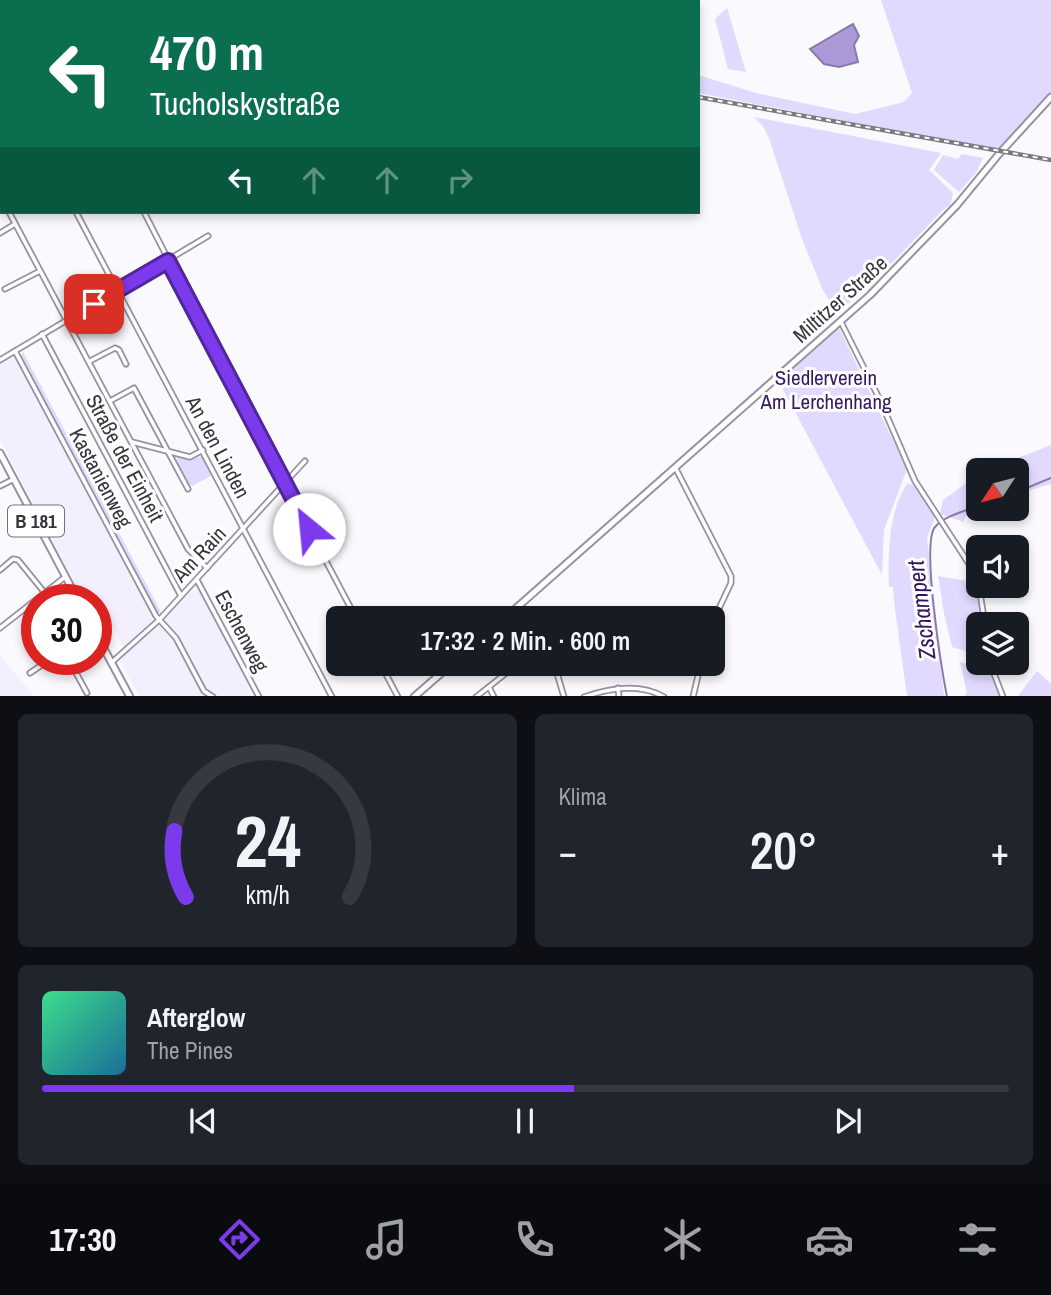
<!DOCTYPE html>
<html lang="de">
<head>
<meta charset="utf-8">
<style>
	body { margin:0; font-family:"Archivo Narrow",sans-serif; background:#20242c; color:#f1f3f6; height:100vh; display:flex; flex-direction:column; font-size:26px; white-space:nowrap }
	* { box-sizing:border-box; margin:0 }
	p { font-size:23px; color:#9ea1a6 }
	.icon { flex:none; width:38px; height:38px; fill:none; stroke:currentColor; stroke-width:2; stroke-linecap:round; stroke-linejoin:round }
	.map { position:relative; height:696px; overflow:hidden }
	.sheet { display:flex; flex-direction:column; gap:18px; padding:18px; background:#0d0f14; flex:1 }
	.sheet>* { flex:none }
	.top-card { position:absolute; left:0px; top:0px; width:700px; height:214px; box-shadow:0 4px 10px #0003; background:#0b6e4f; color:#fff; overflow:hidden }
	.needle { width:46px; rotate:234deg }
	.fabs { position:absolute; left:966px; top:458px; display:grid; gap:14px }
	.fabs a { display:grid; place-items:center; width:63px; height:63px; border-radius:10px; background:#171b24; box-shadow:0 4px 10px #0003; font-size:35px }
	.speed { position:absolute; left:21px; top:584px; display:flex; gap:14px; font-size:35px; font-weight:700; text-align:center }
	.speed>* { display:grid; place-content:center; width:91px; height:91px; border-radius:50%; background:#171b24; box-shadow:0 4px 10px #0003; line-height:1 }
	.speed .limit { border:10px solid #d22; background:#fff; color:#111 }
	.pin { position:absolute; display:grid; place-items:center; width:60px; height:60px; color:#fff; margin:-30px; border-radius:14px; box-shadow:0 4px 10px #0006 }
	.me { position:absolute; width:77px; margin:-38px; rotate:332deg; stroke-linejoin:round; filter:drop-shadow(0 0 5px #0008) }
	.turn { display:flex; align-items:center; gap:24px; height:147px; padding:0 35px; font-size:32px }
	.turn .icon { width:91px; height:91px; stroke-width:2.5 }
	.turn b { display:block; font-size:49px; line-height:60px }
	.lanes { display:flex; align-items:center; height:66px; padding:0 35px; background:#0003; justify-content:center; gap:35px; direction:ltr }
	.lanes .off { opacity:.35 }
	.big { font-size:52px; font-weight:600; line-height:1.1 }
	.sheet .widget { flex:1; display:flex; flex-direction:column; justify-content:center; gap:10px; min-width:0; padding:0 24px; border-radius:10px; background:#20242c }
	.sheet .dial { align-items:center; gap:0 }
	.dial svg { height:182px; overflow:visible; fill:none; stroke:#363941; stroke-width:7; stroke-linecap:round; text-anchor:middle }
	.dial text { fill:#f1f3f6; stroke:none }
	.song { display:flex; align-items:center; gap:21px }
	.cover { width:84px; height:84px; border-radius:10px; background:linear-gradient(135deg,hsl(150 70% 55%),hsl(200 70% 35%)) }
	.played { height:7px; border-radius:4px; background:linear-gradient(90deg,#7c3aed 55%,#363941 55%) }
	.keys { display:flex; justify-content:space-around; direction:ltr }
	.heat { display:flex; justify-content:space-between; align-items:center; font-size:38px; direction:ltr }
	.sheet .tiles { flex:1; display:grid; gap:18px; grid-template-columns:1fr 1fr }
	.widget:last-child { grid-column:span 2 }
	.trip { position:absolute; left:326px; top:606px; width:399px; height:70px; border-radius:10px; background:#171b24; box-shadow:0 4px 10px #0003; font-weight:600; line-height:70px; text-align:center }
	.tab-bar { display:flex; height:112px; justify-content:space-around; align-items:center; background:#090b0e; color:#9ea1a6 }
	.tab-bar .icon { width:49px; height:49px }
	.tab-bar .selected { color:#7c3aed }
	.tab-bar b { font-size:32px; color:#f1f3f6 }
	.map>svg:first-child { display:block }
	.built { fill:#f3effe }
	.green { fill:#e2d9ff }
	.water { fill:#ab99d8; stroke:#887ba9; stroke-width:2 }
	.lines { fill:none; stroke-linecap:round; stroke-linejoin:round }
	.stream { stroke:#887ba9; stroke-width:2 }
	.street-casing { stroke:#9692a1; stroke-width:7 }
	.secondary-casing { stroke:#9692a1; stroke-width:9 }
	.primary-casing { stroke:#9692a1; stroke-width:9 }
	.street { stroke:#fff; stroke-width:3.5 }
	.secondary { stroke:#fff; stroke-width:5 }
	.primary { stroke:#fff; stroke-width:5 }
	.rail-casing { stroke:#7b7a7f; stroke-width:4.5 }
	.rail { stroke:#fff; stroke-width:2; stroke-dasharray:5; stroke-linecap:butt }
	.route-casing { stroke:#51269a; stroke-width:18 }
	.route { stroke:#7c3aed; stroke-width:12 }
	.labels { text-anchor:middle; dominant-baseline:central; stroke-width:6; stroke-linejoin:round; paint-order:stroke }
	.shield { fill:#fff; stroke:#727276; stroke-width:2 }
	.shield-label { font-size:19px; font-weight:bold; fill:#36353b }
	.street-label { font-size:21px; fill:#36353b; stroke:#fff }
	.park-label { font-size:21px; fill:#361961; stroke:#fff }
	.water-label { font-size:23px; font-style:italic; fill:#32135c; stroke:#fff }
</style>
</head>
<body>
<div class="map">
<svg width="1051" height="697" viewBox="0 0 1051 697">
	<rect width="100%" height="100%" fill="#faf9fd"/>
	<g class="built">
		<polygon points="12,356 18,360 153,617 152,621 124,648 93,590 81,595 0,439 0,362"/>
		<polygon points="195,589 201,592 256,696 139,696 119,659"/>
		<polygon points="0,655 34,696 0,696"/>
	</g>
	<g class="green">
		<polygon points="881,0 1051,0 1051,95 998,151 698,93 698,75 756,93 855,114 904,102 912,93"/>
		<polygon points="727,8 746,72 728,69 715,19"/>
		<polygon points="754,117 941,153 929,170 953,193 950,206 945,208 892,263 837,314 822,288 802,239 769,138 763,126"/>
		<polygon points="962,154 983,158 977,171 959,192 934,170 943,155 958,159"/>
		<polygon points="839,328 907,469 884,530 882,575 778,380"/>
		<polygon points="22,350 162,614 157,612 22,357"/>
		<polygon points="1051,445 1051,484 1017,494 1017,471 997,471 1008,462"/>
		<polygon points="179,456 191,459 202,456 211,476 192,486 185,481 175,462"/>
		<polygon points="978,479 978,509 965,516 964,522 940,514 943,500 964,485"/>
		<path d="M908,483L914,486L935,517L927,538L944,696H907L895,609L893,587H889C888,556 888,510 908,483Z"/>
		<polygon points="938,576 974,582 982,623 978,625 978,655 952,647 944,613"/>
		<polygon points="960,662 990,669 1000,696 964,696 967,693"/>
		<polygon points="1037,671 1051,684 1051,696 1018,696"/>
	</g>
	<polygon class="water" points="853,24 859,36 854,45 858,62 839,67 824,64 810,49"/>
	<g class="lines">
		<g class="stream">
			<polyline points="1017,492 1051,478"/>
			<path d="M947,697C942,671 921,543 935,527C944,516 965,511 978,506"/>
		</g>
		<g class="street-casing">
			<g id="street">
				<polyline points="0,68 2,71"/>
				<polyline points="0,171 2,170"/>
				<polyline points="0,194 2,198"/>
				<polyline points="9,212 188,549 207,568"/>
				<polyline points="76,212 332,697"/>
				<polyline points="144,212 167,257 169,264 356,618"/>
				<polyline points="0,233 15,224"/>
				<polyline points="5,289 40,271"/>
				<polyline points="94,304 104,322"/>
				<polyline points="841,322 880,400 915,481 973,570 978,584"/>
				<polyline points="42,334 181,596"/>
				<polyline points="15,351 156,616 176,638 204,691 213,697"/>
				<polyline points="0,360 208,236"/>
				<polyline points="90,361 115,348 119,350 126,364"/>
				<polyline points="110,401 134,388 188,489"/>
				<polyline points="132,442 190,457 203,450"/>
				<polyline points="676,469 731,576 731,583 712,623"/>
				<polyline points="0,486 14,479"/>
				<polyline points="0,570 13,559 18,560 44,592"/>
				<polyline points="197,580 259,697"/>
				<polyline points="979,586 985,625"/>
				<polyline points="517,607 526,618"/>
				<polyline points="0,628 65,577"/>
				<polyline points="69,660 87,693"/>
				<polyline points="111,663 159,620 305,461"/>
				<polyline points="380,663 398,697"/>
				<polyline points="554,663 564,697"/>
				<polyline points="990,663 1003,697"/>
				<polyline points="30,673 49,660"/>
				<polyline points="489,687 494,697"/>
				<polyline points="618,688 619,697"/>
				<polyline points="476,697 519,663"/>
				<path d="M584,697C610,688 640,683 664,697"/>
				<polyline points="693,697 701,663"/>
			</g>
		</g>
		<g class="secondary-casing">
			<g id="secondary">
				<polyline points="505,618 870,295 957,205 999,154 1051,97"/>
				<polyline points="414,697 453,663"/>
			</g>
		</g>
		<g class="primary-casing">
			<g id="primary">
				<polyline points="0,453 78,600"/>
				<polyline points="96,634 130,697"/>
			</g>
		</g>
		<use href="#street" class="street"/>
		<use href="#secondary" class="secondary"/>
		<use href="#primary" class="primary"/>
		<g class="rail-casing">
			<g id="rail">
				<polyline points="162,0 172,2"/>
				<polyline points="698,97 1051,160"/>
			</g>
		</g>
		<use href="#rail" class="rail"/>
	</g>
	<g class="lines">
		<g class="route-casing">
			<polyline id="route" points="94,304 168,261 309,529"/>
		</g>
		<use href="#route" class="route"/>
	</g>
	<g class="labels">
		<rect class="shield" x="8" y="505.5" width="56" height="31" rx="5"/>
		<g class="shield-label">
			<text x="36" y="521">B 181</text>
		</g>
		<g class="street-label">
			<text transform="translate(840 299) rotate(-42)">Miltitzer Straße</text>
			<text transform="translate(218 447) rotate(62)">An den Linden</text>
			<text transform="translate(125 458) rotate(62)">Straße der Einheit</text>
			<text transform="translate(101 478) rotate(62)">Kastanienweg</text>
			<text transform="translate(199 554) rotate(-47)">Am Rain</text>
			<text transform="translate(242 631) rotate(62)">Eschenweg</text>
		</g>
		<g class="park-label">
			<text x="826" y="377">Siedlerverein<tspan x="826" dy="24">Am Lerchenhang</tspan></text>
		</g>
		<g class="water-label">
			<text transform="translate(921 610) rotate(-97)">Zschampert</text>
		</g>
	</g>
</svg>
<div class="fabs">
<a><svg class="needle" viewBox="-14 -14 28 28"><path d="M0-13l5 13h-10z" fill="#e53935"/><path d="M0 13l5-13h-10z" fill="#9ea1a6"/></svg></a>
<a><svg class="icon" aria-label="sound" viewBox="0 0 24 24"><path d="M4 9h4l5-4v14l-5-4H4zM17 9q2 3 0 6"/></svg></a>
<a><svg class="icon" aria-label="layers" viewBox="0 0 24 24"><path d="M12 4l9 5-9 5-9-5zM3 14l9 5 9-5"/></svg></a>
</div>
<div class="speed"><div class="limit">30</div></div>
<div class="pin" style="left:94px;top:304px;background:#d93025"><svg class="icon" aria-label="arrive" viewBox="0 0 24 24"><path d="M6 21V4h12l-3 4 3 4H6"/></svg></div>
<svg class="me" style="left:309px;top:529px" viewBox="-20 -20 40 40"><circle r="19" fill="#fff"/><path d="M0-13L10 11 0 6-10 11z" fill="#7c3aed"/></svg>
<div class="trip">17:32 · 2 Min. · 600 m</div>
<div class="top-card">
<div class="turn"><svg class="icon" aria-label="left" viewBox="0 0 24 24"><path d="M17 20v-9H6M10 6l-5 5 5 5"/></svg><div><b>470 m</b>Tucholskystraße</div></div>
<div class="lanes"><svg class="icon" aria-label="left" viewBox="0 0 24 24"><path d="M17 20v-9H6M10 6l-5 5 5 5"/></svg><svg class="icon off" aria-label="ahead" viewBox="0 0 24 24"><path d="M12 20V5M6 11l6-6 6 6"/></svg><svg class="icon off" aria-label="ahead" viewBox="0 0 24 24"><path d="M12 20V5M6 11l6-6 6 6"/></svg><svg class="icon off" aria-label="right" viewBox="0 0 24 24"><path d="M7 20v-9h11M14 6l5 5-5 5"/></svg></div>
</div>
</div>
<section class="sheet">
<div class="tiles">
<div class="widget dial"><svg viewBox="0 0 100 80">
<path d="M14 69A42 42 0 1 1 86 69"/>
<path d="M14 69A42 42 0 0 1 9 40" stroke="#7c3aed"/>
<text x="50" y="56" font-size="32" font-weight="700">24</text>
<text x="50" y="72" font-size="11">km/h</text>
</svg></div>
<div class="widget"><p>Klima</p>
<div class="heat"><a>−</a><b class="big">20°</b><a>+</a></div>
</div>
<div class="widget">
<div class="song"><i class="cover"></i><div><b>Afterglow</b><p>The Pines</p></div></div>
<div class="played"></div>
<div class="keys"><svg class="icon" aria-label="previous" viewBox="0 0 24 24"><path d="M18 5L8 12l10 7zM5 5v14"/></svg><svg class="icon" aria-label="pause" viewBox="0 0 24 24"><path d="M8 5v14M16 5v14"/></svg><svg class="icon" aria-label="next" viewBox="0 0 24 24"><path d="M6 5l10 7-10 7zM19 5v14"/></svg></div>
</div>
</div>
</section>
<nav class="tab-bar">
<b>17:30</b>
<svg class="icon selected" aria-label="directions" viewBox="0 0 24 24"><path d="M12 3l9 9-9 9-9-9zM9 14v-3h6M13 9l2 2-2 2"/></svg>
<svg class="icon" aria-label="music" viewBox="0 0 24 24"><path d="M9 18V5l10-2v13"/><circle cx="6" cy="18" r="3"/><circle cx="16" cy="16" r="3"/></svg>
<svg class="icon" aria-label="phone" viewBox="0 0 24 24"><path d="M5 4h4l2 5-3 2q2 4 5 5l2-3 5 2v4C11 20 4 13 5 4z"/></svg>
<svg class="icon" aria-label="climate" viewBox="0 0 24 24"><path d="M12 3v18M4 7l16 10M4 17L20 7"/></svg>
<svg class="icon" aria-label="car" viewBox="0 0 24 24"><path d="M5 17H2v-5l4-1 3-4h7l3 4 3 1v5h-3M9 17h6M6 11h13"/><circle cx="7" cy="17" r="2"/><circle cx="17" cy="17" r="2"/></svg>
<svg class="icon" aria-label="filters" viewBox="0 0 24 24"><path d="M4 7h16M4 17h16"/><circle cx="9" cy="7" r="2"/><circle cx="15" cy="17" r="2"/></svg>
</nav>
</body>
</html>
